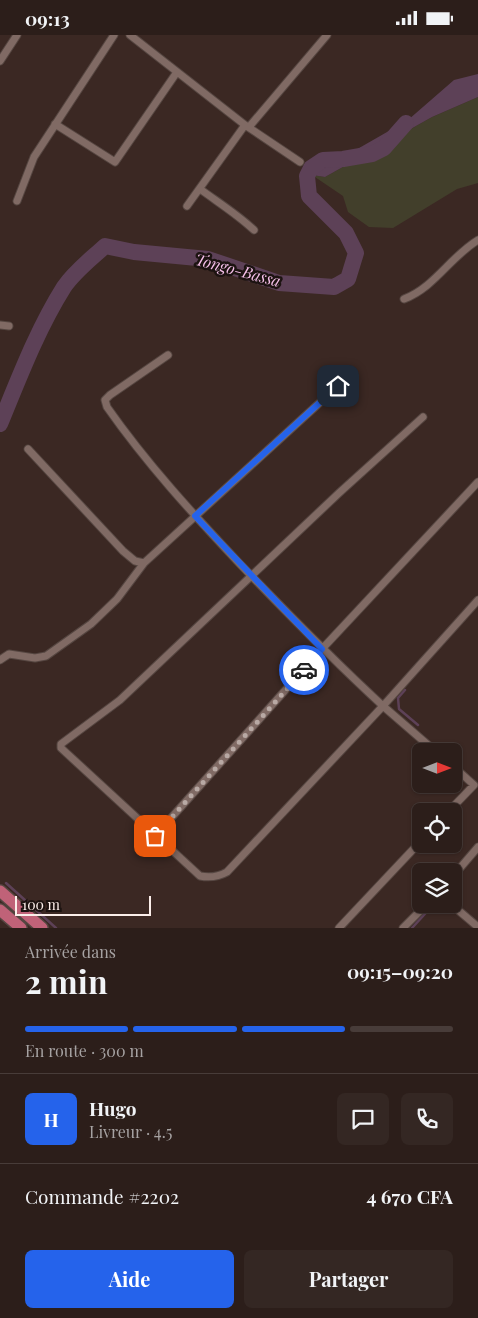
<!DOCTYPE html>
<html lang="fr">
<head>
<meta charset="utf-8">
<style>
  :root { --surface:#2c1e1a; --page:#342723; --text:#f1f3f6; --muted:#a6a2a2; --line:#483c39; --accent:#2563eb }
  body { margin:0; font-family:"Playfair Display",serif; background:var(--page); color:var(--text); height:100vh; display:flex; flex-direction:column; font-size:19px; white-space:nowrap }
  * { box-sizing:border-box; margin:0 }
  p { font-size:16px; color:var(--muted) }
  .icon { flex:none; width:28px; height:28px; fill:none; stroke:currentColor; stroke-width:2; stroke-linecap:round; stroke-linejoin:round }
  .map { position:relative; height:893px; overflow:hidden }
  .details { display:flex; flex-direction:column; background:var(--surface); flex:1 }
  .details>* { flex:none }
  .needle { width:32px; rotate:90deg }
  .fabs { position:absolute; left:412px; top:708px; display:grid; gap:10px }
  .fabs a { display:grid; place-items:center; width:50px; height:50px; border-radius:8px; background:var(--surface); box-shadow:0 1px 4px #0004,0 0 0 1px var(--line); font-size:25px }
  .scale { position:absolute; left:15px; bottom:12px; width:136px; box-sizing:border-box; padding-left:5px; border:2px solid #fbeeea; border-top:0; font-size:14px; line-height:18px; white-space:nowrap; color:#fbeeea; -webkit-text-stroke:4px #1c1311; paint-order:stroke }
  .pin { position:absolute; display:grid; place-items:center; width:42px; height:42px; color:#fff; margin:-21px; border-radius:10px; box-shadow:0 2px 8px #0006 }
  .courier { position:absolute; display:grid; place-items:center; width:50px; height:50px; margin:-25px; border:4px solid #2563eb; border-radius:50%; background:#fff; color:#222; box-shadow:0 1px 6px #0007 }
  .summary em { font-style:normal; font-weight:700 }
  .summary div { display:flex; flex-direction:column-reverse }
  .summary { display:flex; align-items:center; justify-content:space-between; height:85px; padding:0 25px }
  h1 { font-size:32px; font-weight:700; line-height:38px }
  .bar { display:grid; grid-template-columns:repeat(4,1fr); gap:8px 5px; align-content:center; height:60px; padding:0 25px }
  .bar i { height:6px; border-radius:4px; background:var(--line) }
  .bar .current { background:var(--accent) }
  .bar p { grid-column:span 4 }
  .line { display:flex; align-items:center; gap:12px; padding:0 25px; border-top:1px solid var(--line) }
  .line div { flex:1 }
  .round { display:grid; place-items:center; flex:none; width:52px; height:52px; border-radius:8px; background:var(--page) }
  .button { display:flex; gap:10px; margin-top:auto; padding:10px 25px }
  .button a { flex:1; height:58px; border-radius:8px; background:var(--accent); color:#fff; font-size:20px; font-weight:700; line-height:58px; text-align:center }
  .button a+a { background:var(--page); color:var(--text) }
  .status { display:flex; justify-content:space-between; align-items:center; height:35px; padding:0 25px; background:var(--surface); direction:ltr }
  .status svg { height:14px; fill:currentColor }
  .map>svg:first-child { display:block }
  .green { fill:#423f2b }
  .water { fill:#5d4157 }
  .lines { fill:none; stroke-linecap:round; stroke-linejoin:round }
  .stream { stroke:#5d4157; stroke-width:2.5 }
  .river { stroke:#5d4157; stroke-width:16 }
  .minor-casing { stroke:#554641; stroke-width:9 }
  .primary-casing { stroke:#554641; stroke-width:14 }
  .minor { stroke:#806a64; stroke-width:7 }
  .primary { stroke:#c06278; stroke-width:11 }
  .done { stroke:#b8a9a4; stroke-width:5; stroke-dasharray:0 9 }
  .route { stroke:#2563eb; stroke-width:6 }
  .labels { text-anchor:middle; stroke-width:5; stroke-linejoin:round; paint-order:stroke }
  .water-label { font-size:16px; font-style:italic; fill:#f5bfe9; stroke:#1c1311 }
</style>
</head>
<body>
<div class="status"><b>09:13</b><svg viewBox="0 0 49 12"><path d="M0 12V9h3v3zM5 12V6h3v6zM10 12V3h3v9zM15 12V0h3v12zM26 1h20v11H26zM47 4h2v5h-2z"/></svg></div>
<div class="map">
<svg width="478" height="893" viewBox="0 0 478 893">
  <rect width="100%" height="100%" fill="#3b2823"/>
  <!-- green -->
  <path class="green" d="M478 62V148L457 154 393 193 369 192 348 177 343 161 312 140 325 142 432 82Z"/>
  <!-- water -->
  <path class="water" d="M478 39V62L432 82 325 142 312 140 408 85 454 45Z"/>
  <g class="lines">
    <!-- stream -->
    <path class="stream" d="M405 655 398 663 399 674 418 690
      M455 846 461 839
      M6 848 56 893
      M412 893 434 869"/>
    <!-- river -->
    <path class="river" d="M0 389C19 343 37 295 64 252 75 236 91 224 105 211L134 217 208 224 279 248 334 252 348 244 356 218 346 198 309 161 307 141 311 133 323 125 343 124 372 119 384 113 406 88"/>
    <defs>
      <path id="minor" d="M130 0 245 90 300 127
        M0 26 17 0
        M55 89 115 127 177 37
        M249 92 327 0
        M200 154C219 168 237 179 254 195
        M17 166 34 122 114 0
        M187 171 245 90
        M404 264C435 252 450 222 478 205
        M0 290 9 291
        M168 320 110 360 105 365 107 372C147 429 193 479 240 529 287 578 333 625 383 671L227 837C218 842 210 843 200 841L61 713V709L120 665 339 458 423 382
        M28 414 123 516 135 526 144 528 338 351
        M0 625 9 619 35 623 46 621 91 589 117 564 144 528
        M435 716 383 671 478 565
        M449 776 474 750 454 732
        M155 801 322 614 478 447
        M454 840 478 812
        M451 869 478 892
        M339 893 421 806
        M403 893 427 869"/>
      <path id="primary" d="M0 856 42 893
        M0 875 21 893"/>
    </defs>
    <!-- minor casing -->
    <use href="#minor" class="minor-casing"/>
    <!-- primary casing -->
    <use href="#primary" class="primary-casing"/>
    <!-- minor -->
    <use href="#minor" class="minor"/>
    <!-- primary -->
    <use href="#primary" class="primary"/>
  </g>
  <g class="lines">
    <!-- done -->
    <path class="done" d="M155 801 304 635"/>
    <!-- route -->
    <path class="route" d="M304 635 322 614 195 481 338 351"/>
  </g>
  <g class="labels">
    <!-- water labels -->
    <g class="water-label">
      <text transform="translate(238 235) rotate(15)" y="6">Tongo-Bassa</text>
    </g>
  </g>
</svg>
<div class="fabs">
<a><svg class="needle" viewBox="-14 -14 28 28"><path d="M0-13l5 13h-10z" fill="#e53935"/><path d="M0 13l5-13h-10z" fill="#a6a2a2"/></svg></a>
<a><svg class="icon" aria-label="locate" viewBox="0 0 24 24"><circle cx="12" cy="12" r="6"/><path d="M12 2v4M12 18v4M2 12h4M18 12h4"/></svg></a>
<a><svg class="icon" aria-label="layers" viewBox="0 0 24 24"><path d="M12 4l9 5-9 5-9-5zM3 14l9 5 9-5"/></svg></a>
</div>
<div class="scale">100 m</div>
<div class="pin" style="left:155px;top:801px;background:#ea580c"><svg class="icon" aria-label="bag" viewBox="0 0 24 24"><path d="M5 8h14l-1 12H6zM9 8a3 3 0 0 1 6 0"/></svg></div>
<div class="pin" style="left:338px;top:351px;background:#1f2937"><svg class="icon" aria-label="home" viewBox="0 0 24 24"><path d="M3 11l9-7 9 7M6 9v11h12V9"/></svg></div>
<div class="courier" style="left:304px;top:635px"><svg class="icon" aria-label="car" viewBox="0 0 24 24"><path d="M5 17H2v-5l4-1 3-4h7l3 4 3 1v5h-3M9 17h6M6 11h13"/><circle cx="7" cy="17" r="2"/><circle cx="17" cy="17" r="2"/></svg></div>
</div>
<section class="details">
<div class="summary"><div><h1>2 min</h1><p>Arrivée dans</p></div><em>09:15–09:20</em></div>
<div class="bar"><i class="current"></i><i class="current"></i><i class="current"></i><i></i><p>En route · 300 m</p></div>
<div class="line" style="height:90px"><b class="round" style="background:var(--accent);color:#fff">H</b><div><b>Hugo</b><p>Livreur · 4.5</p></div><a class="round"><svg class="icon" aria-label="chat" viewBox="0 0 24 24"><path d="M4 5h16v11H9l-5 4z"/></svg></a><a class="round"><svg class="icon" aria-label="phone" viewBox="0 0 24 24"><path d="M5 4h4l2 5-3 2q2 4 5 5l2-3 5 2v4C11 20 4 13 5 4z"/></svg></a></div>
<div class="line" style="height:65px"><div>Commande #2202</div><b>4 670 CFA</b></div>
<div class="button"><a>Aide</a><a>Partager</a></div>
</section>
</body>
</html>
